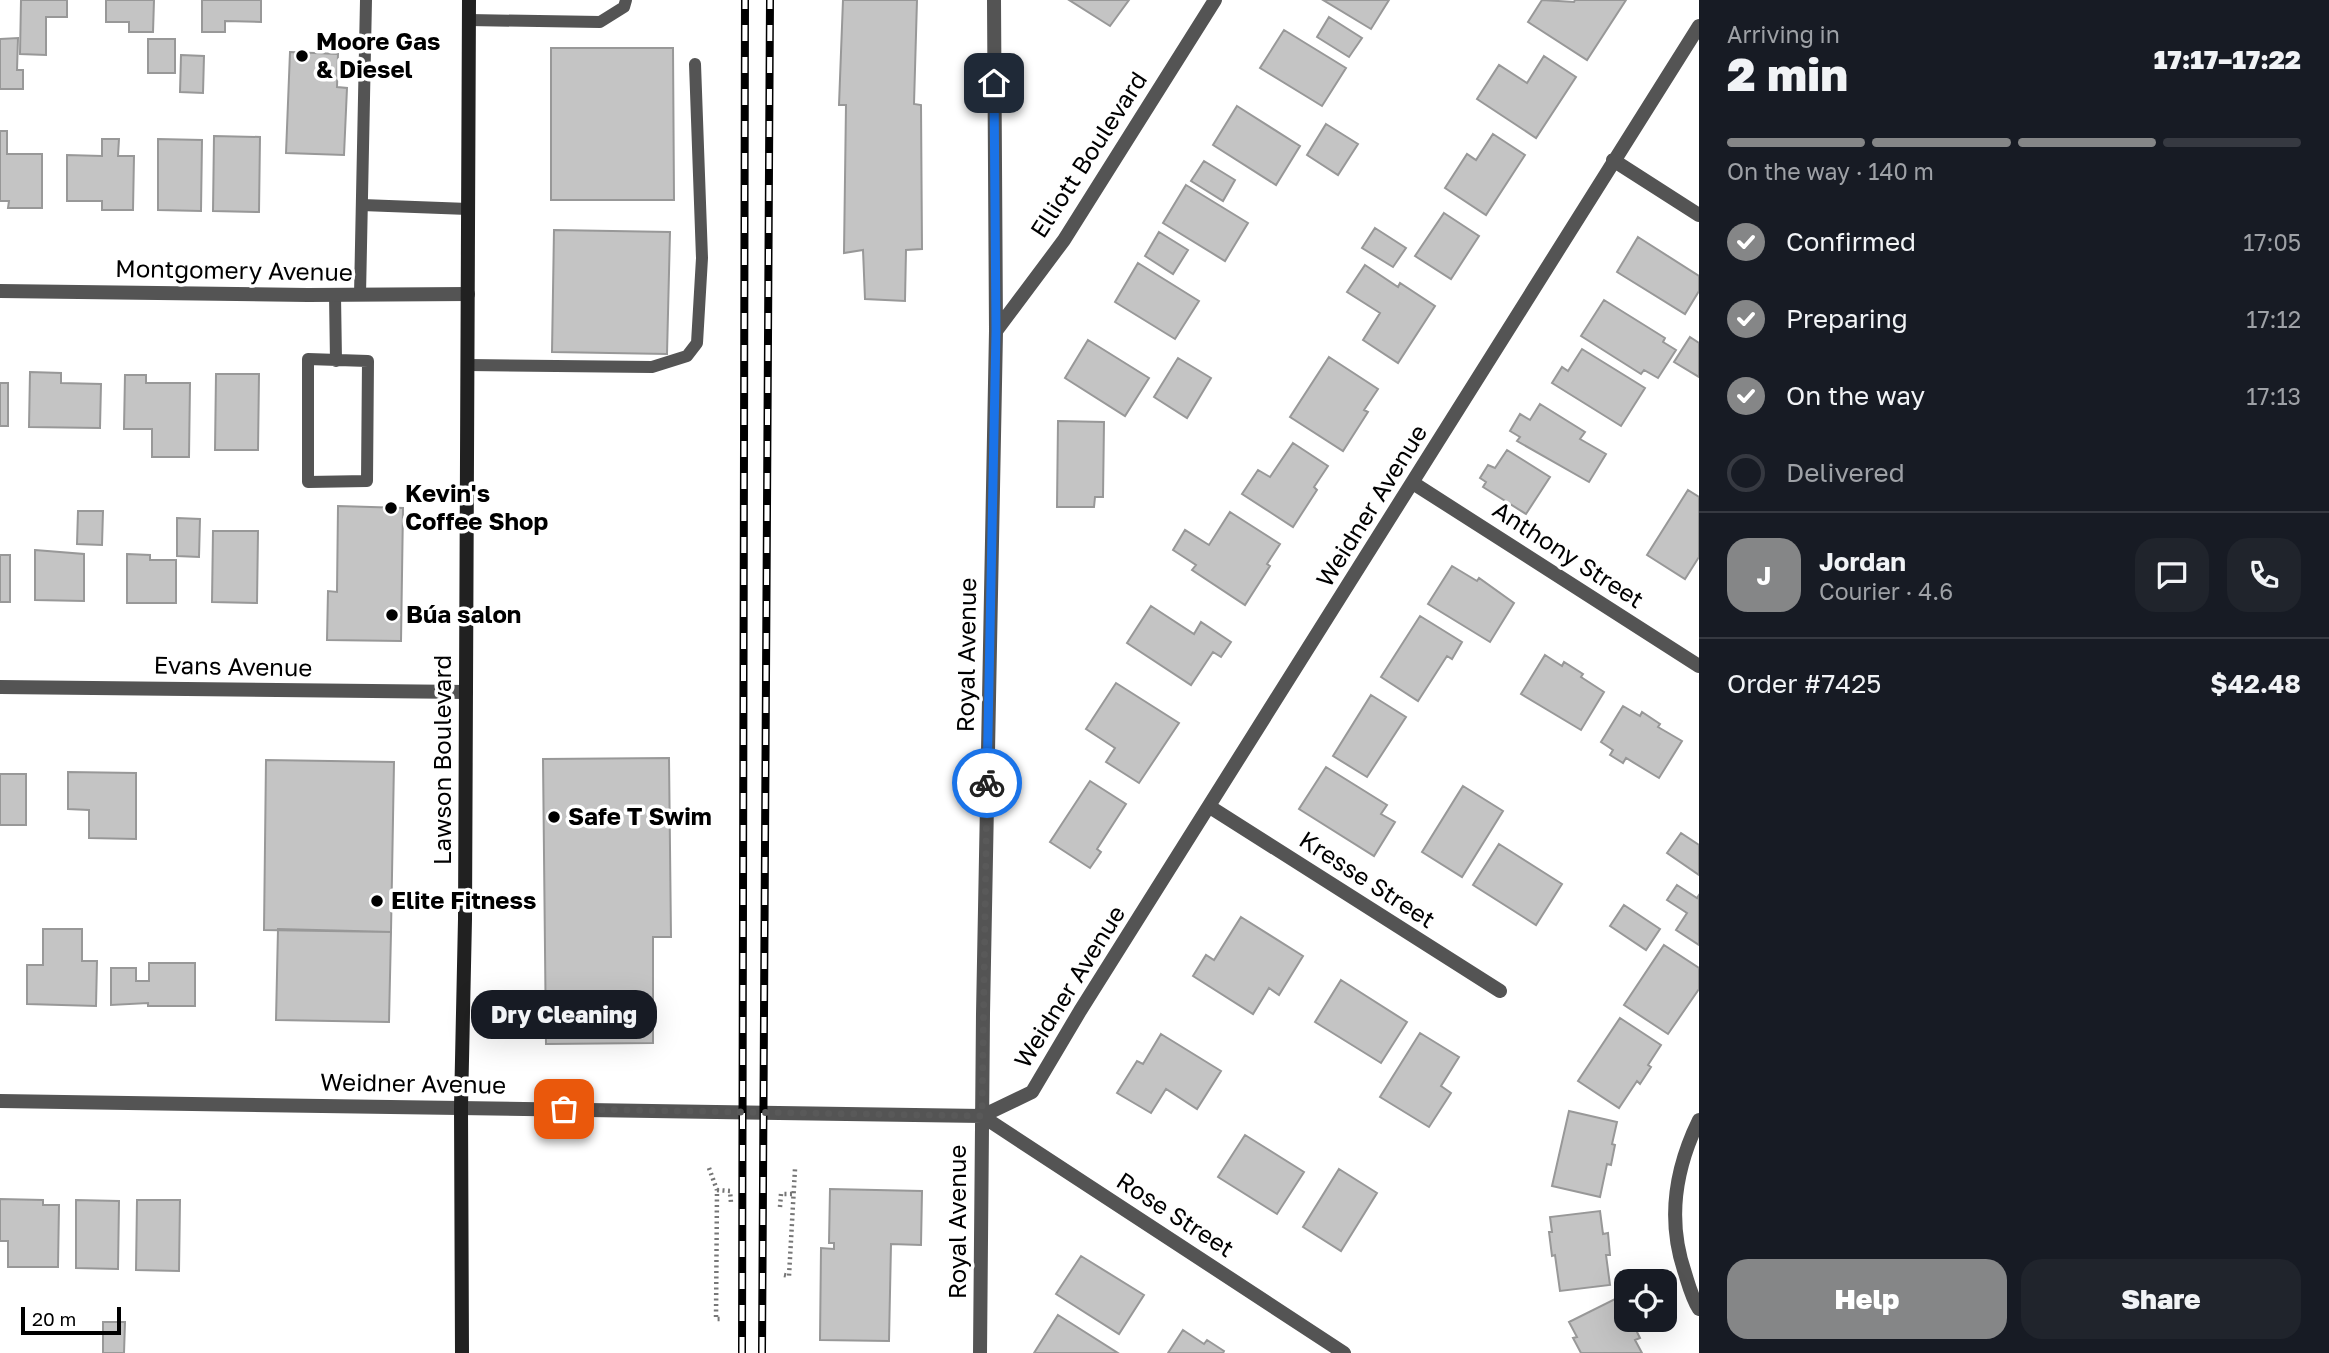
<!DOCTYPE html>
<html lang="en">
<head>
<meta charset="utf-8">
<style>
  :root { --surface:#171b24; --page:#20242c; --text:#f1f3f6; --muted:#9ea1a6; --line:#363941; --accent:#858687 }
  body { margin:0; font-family:"Golos Text",sans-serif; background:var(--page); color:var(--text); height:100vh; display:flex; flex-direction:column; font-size:26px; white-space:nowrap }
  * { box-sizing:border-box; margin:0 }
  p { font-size:23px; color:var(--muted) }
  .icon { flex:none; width:38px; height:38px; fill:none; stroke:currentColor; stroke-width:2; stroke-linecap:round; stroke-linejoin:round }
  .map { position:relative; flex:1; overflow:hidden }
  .panel { display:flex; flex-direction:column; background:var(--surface); width:630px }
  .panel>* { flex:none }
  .tools { position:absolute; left:1614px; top:1269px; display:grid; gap:14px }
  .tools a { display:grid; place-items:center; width:63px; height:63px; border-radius:14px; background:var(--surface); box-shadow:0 7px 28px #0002; font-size:35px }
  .scale { position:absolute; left:21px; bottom:18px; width:100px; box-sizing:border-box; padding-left:7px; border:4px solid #000; border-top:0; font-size:19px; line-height:24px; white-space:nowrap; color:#000; -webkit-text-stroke:5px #fff; paint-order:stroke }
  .pin { position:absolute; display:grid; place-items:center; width:60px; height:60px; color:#fff; margin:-30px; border-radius:14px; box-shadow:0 4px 10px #0006 }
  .courier { position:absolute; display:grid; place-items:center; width:70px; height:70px; margin:-35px; border:5px solid #1a73e8; border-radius:50%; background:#fff; color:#222; box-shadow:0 2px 9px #0007 }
  .bubble { position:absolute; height:49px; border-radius:21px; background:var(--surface); box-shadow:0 7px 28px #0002; font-size:23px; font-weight:800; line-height:49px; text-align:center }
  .headline em { font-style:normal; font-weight:800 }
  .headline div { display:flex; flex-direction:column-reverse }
  .headline { display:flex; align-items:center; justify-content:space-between; height:119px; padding:0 28px }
  h1 { font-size:46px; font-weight:800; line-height:52px }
  .bar { display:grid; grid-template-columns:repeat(4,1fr); gap:10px 7px; align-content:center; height:84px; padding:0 28px }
  .bar i { height:9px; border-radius:5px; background:var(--line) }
  .bar .selected { background:var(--accent) }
  .bar p { grid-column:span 4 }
  .line { display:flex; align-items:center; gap:18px; padding:0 28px; border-top:2px solid var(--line) }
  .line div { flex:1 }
  .round { display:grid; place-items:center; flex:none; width:74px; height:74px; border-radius:21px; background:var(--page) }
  ol { padding:0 28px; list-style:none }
  li { display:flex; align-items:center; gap:21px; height:77px }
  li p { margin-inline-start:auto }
  li .icon { padding:7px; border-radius:50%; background:var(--accent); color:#fff; stroke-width:4 }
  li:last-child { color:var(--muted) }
  li i { width:38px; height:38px; border:4px solid var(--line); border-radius:50% }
  .primary-button { display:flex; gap:14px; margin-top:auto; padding:14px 28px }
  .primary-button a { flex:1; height:80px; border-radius:21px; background:var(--accent); color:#fff; font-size:28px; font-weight:800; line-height:80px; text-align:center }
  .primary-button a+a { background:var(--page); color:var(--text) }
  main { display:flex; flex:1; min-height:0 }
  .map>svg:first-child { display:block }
  .building { fill:#c4c4c4; stroke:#989898; stroke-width:2 }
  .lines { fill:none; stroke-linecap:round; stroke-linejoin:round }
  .path { stroke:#767676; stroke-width:4.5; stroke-dasharray:2 3.5; stroke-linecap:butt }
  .lane { stroke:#545454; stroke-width:12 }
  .street { stroke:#545454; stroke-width:14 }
  .secondary { stroke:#212121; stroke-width:14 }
  .rail-casing { stroke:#000; stroke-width:8 }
  .rail { stroke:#fff; stroke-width:5; stroke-dasharray:16; stroke-linecap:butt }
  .done { stroke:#595959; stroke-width:7; stroke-dasharray:0 12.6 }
  .route { stroke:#1a73e8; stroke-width:9 }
  .poi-dot { fill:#000; stroke:#fff; stroke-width:2.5 }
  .labels { text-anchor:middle; stroke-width:7; stroke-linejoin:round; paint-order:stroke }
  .poi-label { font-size:24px; font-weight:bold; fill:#000; stroke:#fff; text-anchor:start }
  .street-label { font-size:24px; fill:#000; stroke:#fff }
</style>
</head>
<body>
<main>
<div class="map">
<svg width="1699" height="1353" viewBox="0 0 1699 1353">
  <rect width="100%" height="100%" fill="#fff"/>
  <!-- building -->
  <path class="building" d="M21 0H67V17H46V55L20 54Z
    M106 0H154L153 32H129V22H106Z
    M202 0H261V22L225 21V32H202Z
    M843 0H917L914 104 921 105 922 249 906 250 905 301 865 299 863 250 844 253 846 105H839Z
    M1069 0H1129L1110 26Z
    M1323 0H1389L1371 29Z
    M1542 0 1574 2 1575 0H1626L1587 60 1528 22Z
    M1329 17 1362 38 1349 57 1317 37Z
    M1284 30 1346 68 1322 106 1260 68Z
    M18 38 17 70H23V89H0V39Z
    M148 39H175V73H148Z
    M551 48H673L674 200H551Z
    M290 52 338 54 337 87 347 88 344 155 286 153Z
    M181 55 204 56 203 93 180 92Z
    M1544 56 1576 77 1536 138 1477 99 1499 65 1527 83Z
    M1237 106 1300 146 1276 185 1213 145Z
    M1326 124 1358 144 1338 175 1307 155Z
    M0 131H7V154H42V208H8L9 201H0Z
    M1493 134 1525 155 1486 215 1445 188 1467 154 1476 160Z
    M214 136 260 137 259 212 213 211Z
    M102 139H119L118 156H134L133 210H102V201H67V155L102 156Z
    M158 139 202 140 201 211 158 210Z
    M1204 161 1235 180 1223 201 1191 181Z
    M1186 185 1248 223 1225 261 1163 223Z
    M1444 213 1479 236 1451 279 1415 256Z
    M1375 228 1406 248 1393 267 1362 248Z
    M554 230 670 232 667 354 552 352Z
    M1159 232 1188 250 1173 274 1145 256Z
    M1638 237 1699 276V291L1685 314 1617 272Z
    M1138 263 1199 301 1175 339 1115 302Z
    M1365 265 1398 287 1400 283 1435 306 1398 363 1363 340 1380 313 1347 292Z
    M1604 300 1665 338 1663 342 1676 350 1658 378 1644 370 1641 374 1581 336Z
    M1690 337 1699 343V377L1674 362Z
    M1088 340 1149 378 1125 416 1065 378Z
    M1582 349 1645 388 1621 426 1552 383 1562 367 1568 371Z
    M1329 357 1378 389 1364 410 1368 412 1343 451 1290 417Z
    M1178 358 1211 378 1187 418 1154 397Z
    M30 372 61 373V383L101 384 100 428 29 427Z
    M216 374H259L258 450H215Z
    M125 375H146V383H190L189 457H152V429H124Z
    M0 383H8V426H0Z
    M1540 404 1585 432 1580 439 1606 454 1589 482 1517 441 1520 437 1510 431 1520 414 1530 420Z
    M1058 421 1104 422 1103 497H1095L1094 507H1057Z
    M1293 443 1328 466 1314 487 1317 490 1293 527 1242 494 1258 470 1270 477Z
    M1507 450 1550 477 1526 514 1483 487 1486 482 1480 478 1488 465 1495 468Z
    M1688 490 1699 497V557L1685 579 1647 555Z
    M338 506 403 508 401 641 327 640 328 591 337 592Z
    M78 511H103L102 545 77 544Z
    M1230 512 1280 544 1267 564 1270 566 1245 605 1192 570 1196 565 1173 550 1185 530 1209 545Z
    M177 518 200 519 199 557 177 556Z
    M213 531H258L257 603 212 602Z
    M35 550 84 554V601L35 600Z
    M127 554 150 555V560H176V603H127Z
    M0 555H10V602H0Z
    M1452 566 1477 581 1479 578 1514 603 1490 642 1428 604Z
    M1151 606 1194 634 1201 622 1231 642 1221 657 1213 652 1191 685 1127 643Z
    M1420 616 1462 642 1452 659 1447 656 1418 701 1381 677Z
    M1545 655 1562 666 1564 662 1583 674 1581 677 1604 692 1581 730 1521 694Z
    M1116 683 1179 723 1139 783 1106 762 1115 748 1086 729Z
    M1371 695 1406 717 1367 777 1333 756Z
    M1623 706 1640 716 1642 712 1660 724 1658 727 1682 741 1659 778 1626 758 1623 763 1610 755 1613 750 1601 742Z
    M669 758 671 937H653V1043L546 1044 543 759Z
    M266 760 394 762 391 932 264 930Z
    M1326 767 1387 805 1381 814 1395 822 1374 856 1299 809Z
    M68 772 136 773V839L89 838V810L68 809Z
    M0 774H26V825H0Z
    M1090 781 1126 804 1097 849 1101 852 1090 868 1050 842Z
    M1463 786 1503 811 1462 877 1422 852Z
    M1681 833 1699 845V875L1667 853Z
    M1499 844 1562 884 1536 925 1473 885Z
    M1677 885 1697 898 1699 895V945L1676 930 1687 913 1667 900Z
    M1624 905 1660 929 1646 950 1610 926Z
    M1241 917 1303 956 1279 995 1269 988 1253 1014 1193 976 1206 955 1214 960Z
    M43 929H82V961H97L96 1006 27 1004V965H43Z
    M278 929 391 932 389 1022 276 1020Z
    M1664 945 1699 968V989L1668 1034 1624 1005Z
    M149 963H195V1006H148V1003L111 1005V968H136V981H149Z
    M1341 980 1407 1022 1381 1063 1315 1022Z
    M1620 1018 1661 1045 1648 1065 1651 1067 1640 1084 1637 1081 1619 1108 1578 1081Z
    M1420 1033 1459 1057 1441 1086 1451 1093 1429 1127 1380 1097Z
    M1161 1034 1221 1071 1197 1109 1166 1089 1151 1113 1117 1093 1137 1061 1143 1064Z
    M1569 1111 1617 1122 1612 1144 1615 1145 1611 1165 1607 1164 1600 1197 1552 1186Z
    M1245 1135 1304 1172 1277 1214 1218 1177Z
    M1339 1169 1377 1193 1341 1251 1303 1227Z
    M830 1189 922 1191 921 1245 891 1244 889 1341 820 1340 821 1248 834 1249V1243H829Z
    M0 1199 43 1200V1205H59L58 1267H8V1241H0Z
    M76 1200 119 1201 118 1269 76 1268Z
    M137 1200H180L179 1271 136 1270Z
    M1600 1211 1603 1234 1608 1233 1610 1255H1606L1610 1285 1560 1291 1555 1255 1552 1256 1549 1232H1552L1550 1217Z
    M1081 1256 1144 1295 1119 1334 1056 1294Z
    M1615 1299 1626 1322 1631 1320 1640 1338 1635 1340 1642 1353H1581L1573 1338 1577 1337 1569 1322Z
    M1058 1315 1118 1353H1034Z
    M103 1322H125L124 1353H103Z
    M1183 1330 1204 1344 1207 1340 1224 1351 1223 1353H1168Z"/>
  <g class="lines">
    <!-- path -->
    <path class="path" d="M709 1168 717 1190 716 1319H723
      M717 1190 730 1191 731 1203
      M780 1207 781 1194H794
      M784 1275 789 1276 795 1169"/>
    <!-- lane -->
    <path class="lane" d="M469 20 600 22 624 7 626 0
      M362 205 468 209
      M335 295 336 361
      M360 295 366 0
      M308 359 368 361 367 481 308 482Z
      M468 365 652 367 687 356 697 343 702 258 695 64"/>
    <!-- street -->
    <path class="street" d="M1613 160 1699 215
      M0 291 308 295 468 294
      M996 331 1064 240 1215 0
      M1413 483 1699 666
      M0 687 466 692
      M1210 807 1500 991
      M0 1101 982 1116 1032 1092 1080 1011 1699 26
      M982 1116 1344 1353
      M1699 1120C1675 1169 1667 1221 1685 1273 1689 1286 1692 1298 1699 1309
      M980 1353 983 1014 996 331 994 0"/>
    <!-- secondary -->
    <path class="secondary" d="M462 1353 461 1107 465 919 469 0"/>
    <defs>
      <path id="rail" d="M742 1353 745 0
        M762 1353 770 0"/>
    </defs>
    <!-- rail casing -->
    <use href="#rail" class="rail-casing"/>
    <!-- rail -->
    <use href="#rail" class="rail"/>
  </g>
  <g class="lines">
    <!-- done -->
    <path class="done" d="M564 1109 982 1116 987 783"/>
    <!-- route -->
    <path class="route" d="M987 783 996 331 994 83"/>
  </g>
  <!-- markers -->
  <g class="poi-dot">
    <circle cx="302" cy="56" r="7"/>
    <circle cx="391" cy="508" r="7"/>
    <circle cx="392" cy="615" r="7"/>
    <circle cx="554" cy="817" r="7"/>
    <circle cx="377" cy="901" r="7"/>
  </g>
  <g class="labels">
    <!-- poi labels -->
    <g class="poi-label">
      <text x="316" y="50">Moore Gas<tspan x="316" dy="28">&amp; Diesel</tspan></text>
      <text x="405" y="502">Kevin's<tspan x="405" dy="28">Coffee Shop</tspan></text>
      <text x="406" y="623">Búa salon</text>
      <text x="568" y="825">Safe T Swim</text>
      <text x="391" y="909">Elite Fitness</text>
    </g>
    <!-- street labels -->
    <g class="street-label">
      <text transform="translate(1089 155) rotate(-57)" y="8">Elliott Boulevard</text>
      <text transform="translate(234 271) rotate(1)" y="8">Montgomery Avenue</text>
      <text transform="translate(1372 506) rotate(-58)" y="8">Weidner Avenue</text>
      <text transform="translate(1568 555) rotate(33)" y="8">Anthony Street</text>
      <text transform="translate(967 655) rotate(-89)" y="8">Royal Avenue</text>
      <text transform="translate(233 667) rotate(1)" y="8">Evans Avenue</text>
      <text transform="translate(443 760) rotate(-90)" y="8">Lawson Boulevard</text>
      <text transform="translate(1367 880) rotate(33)" y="8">Kresse Street</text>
      <text transform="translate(1070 987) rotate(-58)" y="8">Weidner Avenue</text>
      <text transform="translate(413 1084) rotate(1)" y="8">Weidner Avenue</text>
      <text transform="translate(1175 1215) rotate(33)" y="8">Rose Street</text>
      <text transform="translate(958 1222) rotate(-90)" y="8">Royal Avenue</text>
    </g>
  </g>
</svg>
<div class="tools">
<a><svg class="icon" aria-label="locate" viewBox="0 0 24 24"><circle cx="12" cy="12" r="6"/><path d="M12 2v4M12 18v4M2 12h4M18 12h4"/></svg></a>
</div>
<div class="scale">20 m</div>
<div class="pin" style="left:564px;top:1109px;background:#ea580c"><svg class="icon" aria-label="bag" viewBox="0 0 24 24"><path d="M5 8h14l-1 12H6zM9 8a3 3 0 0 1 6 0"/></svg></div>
<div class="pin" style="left:994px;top:83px;background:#1f2937"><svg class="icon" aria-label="home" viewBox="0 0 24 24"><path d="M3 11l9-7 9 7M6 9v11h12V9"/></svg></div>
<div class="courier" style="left:987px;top:783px"><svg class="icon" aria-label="bike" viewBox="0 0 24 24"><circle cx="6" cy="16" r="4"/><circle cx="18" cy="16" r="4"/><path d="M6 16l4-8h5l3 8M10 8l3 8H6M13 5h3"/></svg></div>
<div class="bubble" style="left:471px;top:990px;width:186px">Dry Cleaning</div>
</div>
<section class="panel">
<div class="headline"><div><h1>2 min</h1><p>Arriving in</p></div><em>17:17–17:22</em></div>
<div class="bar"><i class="selected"></i><i class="selected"></i><i class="selected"></i><i></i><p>On the way · 140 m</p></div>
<ol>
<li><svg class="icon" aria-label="check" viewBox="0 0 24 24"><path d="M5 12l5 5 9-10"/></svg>Confirmed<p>17:05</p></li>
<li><svg class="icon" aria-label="check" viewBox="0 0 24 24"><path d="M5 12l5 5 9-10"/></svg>Preparing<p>17:12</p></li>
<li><svg class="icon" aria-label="check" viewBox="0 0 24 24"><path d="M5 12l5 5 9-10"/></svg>On the way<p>17:13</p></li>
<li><i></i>Delivered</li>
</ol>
<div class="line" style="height:126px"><b class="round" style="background:var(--accent);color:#fff">J</b><div><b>Jordan</b><p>Courier · 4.6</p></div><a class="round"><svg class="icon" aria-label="chat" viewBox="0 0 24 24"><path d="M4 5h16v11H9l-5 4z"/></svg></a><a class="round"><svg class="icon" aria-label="phone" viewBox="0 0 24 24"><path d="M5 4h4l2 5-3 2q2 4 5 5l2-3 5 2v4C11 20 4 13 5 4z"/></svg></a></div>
<div class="line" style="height:91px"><div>Order #7425</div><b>$42.48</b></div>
<div class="primary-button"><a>Help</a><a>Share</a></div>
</section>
</main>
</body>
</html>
